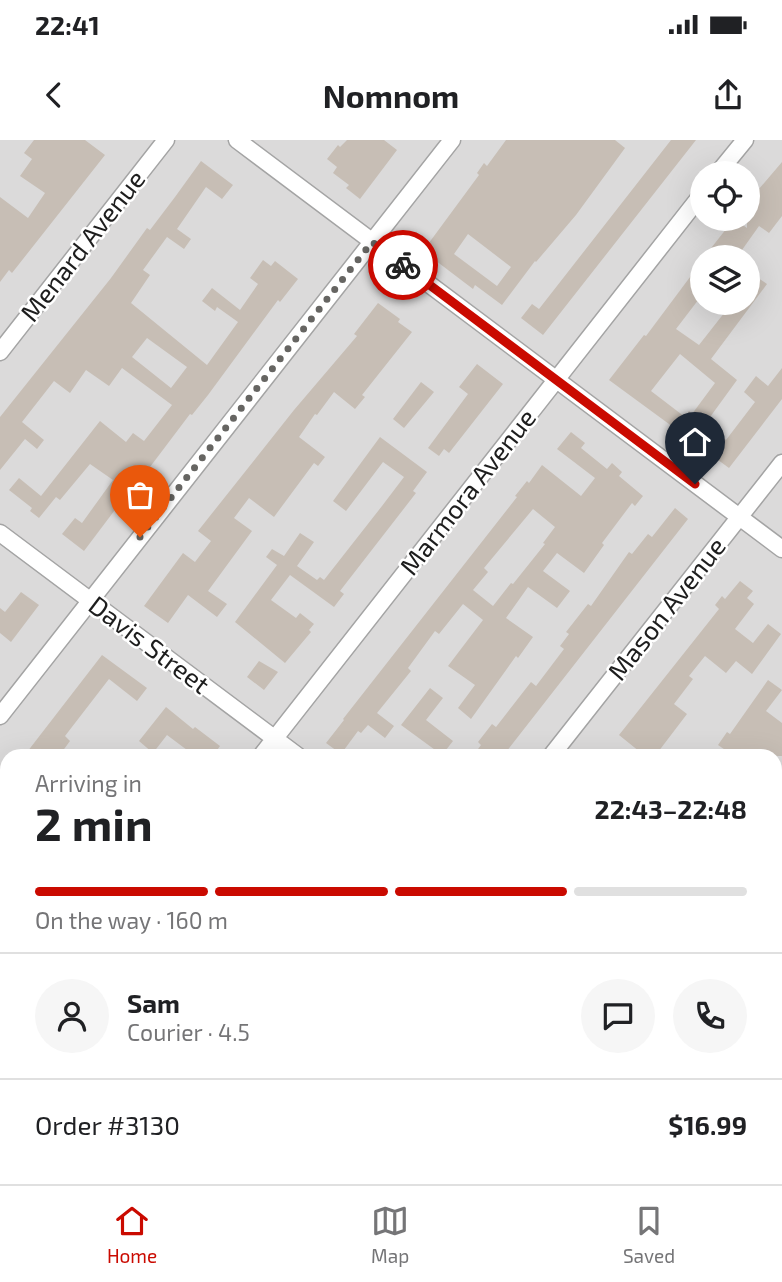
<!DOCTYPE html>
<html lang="en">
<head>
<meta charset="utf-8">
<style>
  :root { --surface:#fff; --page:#f6f6f6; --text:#202124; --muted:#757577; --line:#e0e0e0; --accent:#ca0a00 }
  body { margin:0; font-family:"Exo 2",sans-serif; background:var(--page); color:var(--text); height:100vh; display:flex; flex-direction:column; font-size:26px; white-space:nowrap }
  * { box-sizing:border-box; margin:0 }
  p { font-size:23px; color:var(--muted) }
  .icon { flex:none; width:38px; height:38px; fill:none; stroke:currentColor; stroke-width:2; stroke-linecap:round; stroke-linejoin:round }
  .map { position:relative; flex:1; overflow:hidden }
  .panel { position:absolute; left:0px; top:609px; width:782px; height:436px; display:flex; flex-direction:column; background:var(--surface); border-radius:21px 21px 0 0; box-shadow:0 7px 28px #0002 }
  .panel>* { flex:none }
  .tools { position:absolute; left:690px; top:21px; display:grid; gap:14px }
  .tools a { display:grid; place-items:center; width:70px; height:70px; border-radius:50%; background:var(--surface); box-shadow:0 7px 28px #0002; font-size:35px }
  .pin { position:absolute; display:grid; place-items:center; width:60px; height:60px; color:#fff; margin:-72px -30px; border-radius:50% 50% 50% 0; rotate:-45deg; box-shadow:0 0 7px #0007 }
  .pin .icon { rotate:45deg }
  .courier { position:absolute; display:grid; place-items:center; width:70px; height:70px; margin:-35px; border:5px solid #ca0a00; border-radius:50%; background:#fff; color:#222; box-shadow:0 2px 9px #0007 }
  .summary em { font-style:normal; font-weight:700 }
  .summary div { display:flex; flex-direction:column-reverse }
  .summary { display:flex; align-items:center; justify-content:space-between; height:119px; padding:0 35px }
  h1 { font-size:46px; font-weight:700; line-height:52px }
  .bar { display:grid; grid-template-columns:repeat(4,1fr); gap:10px 7px; align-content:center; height:84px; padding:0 35px }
  .bar i { height:9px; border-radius:5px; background:var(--line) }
  .bar .current { background:var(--accent) }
  .bar p { grid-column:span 4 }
  .line { display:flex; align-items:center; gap:18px; padding:0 35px; border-top:2px solid var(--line) }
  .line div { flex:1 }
  .round { display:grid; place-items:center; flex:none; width:74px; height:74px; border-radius:37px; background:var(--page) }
  .status { display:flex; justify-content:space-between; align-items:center; height:49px; padding:0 35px; background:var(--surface); direction:ltr }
  .status svg { height:19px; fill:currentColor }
  header { display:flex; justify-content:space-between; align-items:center; height:91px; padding:0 35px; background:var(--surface); font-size:32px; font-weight:700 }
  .tab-bar { display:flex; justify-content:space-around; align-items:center; height:98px; border-top:2px solid var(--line); background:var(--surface); font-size:19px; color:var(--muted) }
  .tab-bar a { display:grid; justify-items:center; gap:4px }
  .tab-bar .current { color:var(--accent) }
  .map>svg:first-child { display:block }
  .residential { fill:#dbdada; fill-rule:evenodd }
  .building { fill:#c7beb5; fill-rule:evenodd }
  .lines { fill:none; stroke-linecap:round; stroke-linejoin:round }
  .minor-casing { stroke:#a4a4a4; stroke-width:19 }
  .tertiary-casing { stroke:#a4a4a4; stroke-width:23 }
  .minor { stroke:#fff; stroke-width:16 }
  .tertiary { stroke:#fff; stroke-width:19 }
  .done { stroke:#666562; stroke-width:7; stroke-dasharray:0 12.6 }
  .route { stroke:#ca0a00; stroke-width:9 }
  .labels { text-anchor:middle; stroke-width:5; stroke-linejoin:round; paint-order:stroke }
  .street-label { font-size:26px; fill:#1d1d1d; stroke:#fff }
</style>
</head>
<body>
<div class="status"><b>22:41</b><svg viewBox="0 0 49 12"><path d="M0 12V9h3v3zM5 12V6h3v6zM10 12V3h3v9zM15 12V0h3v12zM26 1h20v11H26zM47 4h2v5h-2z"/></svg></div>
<header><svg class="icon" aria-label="back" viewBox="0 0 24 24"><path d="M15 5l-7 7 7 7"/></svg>Nomnom<svg class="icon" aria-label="share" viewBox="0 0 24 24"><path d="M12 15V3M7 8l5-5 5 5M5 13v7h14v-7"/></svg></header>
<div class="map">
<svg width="782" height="1044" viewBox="0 0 782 1044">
  <rect width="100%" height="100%" fill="#efebe2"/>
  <!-- residential -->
  <path class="residential" d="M0 0H782V1044H513L504 1038H775V616H7V950L0 945ZM702 33H747V79H702ZM702 117H747V163H702Z
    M0 973 7 979V1038H85L93 1044H0Z
    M122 1038H480L475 1044H131Z"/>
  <!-- building -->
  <path class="building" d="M34 0H85L105 15 12 133 9 130 0 142V57L28 78 45 53 20 36 32 19 24 13Z
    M347 0H384L397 10 360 59 346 48 349 45 333 33 337 27 327 19 338 5 340 7Z
    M506 0H615L625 8 576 75 536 122 535 121 502 165 475 145 473 149 423 111 479 35 477 33 484 23 487 26ZM468 94 511 127 497 146 454 114Z
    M671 0H696L543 195 521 178 532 164 539 169Z
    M201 21 233 45 222 59 206 47 177 89 191 99 184 109 167 97 143 130 150 135 131 163 207 225 238 182 217 167 215 171 202 161 212 148 240 170 258 144 250 138 263 120 271 126 275 121 298 139 280 162 278 160 208 255 192 275 190 274 147 331 145 330 84 411 62 394 75 378 82 383 113 340 90 324 60 360 56 357 39 378 30 371 32 368 9 350 19 338 41 356 100 281 126 302 133 293 144 301 172 265 122 228 109 246 86 230 70 253 54 241 22 282 44 300 37 309 25 299 0 330V277L111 138 147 88 150 90 175 57ZM147 198 187 227 171 248 132 217Z
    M782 22V76L769 93 759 86 737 117H704L734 79 747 88V63Z
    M702 121V155L676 189 699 205 732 163H747V144L754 135 767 144 711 219 737 240 705 284 726 300 755 262 744 252 756 236 768 246 782 228V259L729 328 609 240 644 195 646 196ZM680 214 715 243 692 274 689 271 685 277 651 251Z
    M378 163 400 179 398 182 412 192 362 255 365 257 355 269 334 252 317 275 315 274 299 297 325 317 318 326 314 323 274 377 249 358 234 378 252 391 208 451 227 464 217 477 188 455 168 483 144 466 183 413 195 422 211 401 198 391 294 270 357 196 354 194Z
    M477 224 503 244 449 313 444 309 439 316 428 308 468 254 459 247Z
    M421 242 434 252 404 288 393 279Z
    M571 292 585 303 581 308 607 329 612 323 622 332 619 336 643 356 635 366 632 363 602 403 604 405 584 433 557 413 543 431 570 451 557 468 528 447 506 478 533 497 518 518 516 516 471 579 458 568 475 545 448 526 483 480 463 464 439 494 435 491 408 528 411 531 377 573 394 586 385 598 368 585 361 593 358 591 341 614 326 603 344 580 343 579 517 357 515 356 527 341 529 343 542 325 581 356 595 338 557 309ZM533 369 555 387 543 403 545 404 513 444 511 443 493 466 473 450 488 432 484 428Z
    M380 297 427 332 413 351 416 353 340 451 344 454 334 467 290 435 271 460 296 478 300 473 314 484 309 490 311 492 285 523 235 482 277 425 266 417 272 409 284 416 300 393 314 402 297 426 317 440 320 437 324 440 382 366 404 337 383 322 346 371 333 361Z
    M675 368 688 379 503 616H473L481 605 478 602 492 584 496 587 531 542 536 546 564 509 560 506 569 494 566 492 588 464 591 466 629 412 632 414 648 394 652 397Z
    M740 441 753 451 747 458 754 464 735 489 753 503 768 484 781 494 752 534 736 521 726 533 705 516 689 536 693 539 674 564 687 574 655 616H645L619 595 719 469 715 465 722 456 725 459Z
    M21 452 39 465 11 502 0 493V468L5 472Z
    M102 515 147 548 137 561 109 539 65 596 70 601 59 616H24Z
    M259 521 278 532 264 550 247 537Z
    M768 540 782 550 766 571 782 583V616H734L718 605 727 592 730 594Z
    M430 548 443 558 426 580 453 601 442 615 401 585Z
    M166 567 193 589 195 587 220 606 213 616H195L167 595 153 613 139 601Z"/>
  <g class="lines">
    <defs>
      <path id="minor" d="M237 0 782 409
        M718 33 745 0
        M0 212 166 0
        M0 393 298 616
        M0 576 452 0
        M261 616 702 54
        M551 616 782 323
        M0 948 7 939
        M775 973 782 978
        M215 1044 220 1038"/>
      <path id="tertiary" d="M775 697 782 689
        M0 964 7 969
        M98 1038 107 1044
        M500 1044 505 1038"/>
    </defs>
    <!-- minor casing -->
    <use href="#minor" class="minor-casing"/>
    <!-- tertiary casing -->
    <use href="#tertiary" class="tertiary-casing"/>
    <!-- minor -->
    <use href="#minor" class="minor"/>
    <!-- tertiary -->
    <use href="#tertiary" class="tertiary"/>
  </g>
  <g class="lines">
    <!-- done -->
    <path class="done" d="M140 397 372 102 403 125"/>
    <!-- route -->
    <path class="route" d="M403 125 695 344"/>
  </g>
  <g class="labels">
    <!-- street labels -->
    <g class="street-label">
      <text transform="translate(83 106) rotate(-52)" y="9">Menard Avenue</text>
      <text transform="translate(468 352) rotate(-52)" y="9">Marmora Avenue</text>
      <text transform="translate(667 469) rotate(-52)" y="9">Mason Avenue</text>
      <text transform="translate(149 505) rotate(37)" y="9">Davis Street</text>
    </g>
  </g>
</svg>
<div class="tools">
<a><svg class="icon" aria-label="locate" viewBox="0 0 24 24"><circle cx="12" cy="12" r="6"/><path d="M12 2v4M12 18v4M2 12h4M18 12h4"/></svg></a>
<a><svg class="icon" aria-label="layers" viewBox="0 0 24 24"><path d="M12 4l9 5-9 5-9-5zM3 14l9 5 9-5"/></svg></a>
</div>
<div class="pin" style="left:140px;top:397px;background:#ea580c"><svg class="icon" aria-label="bag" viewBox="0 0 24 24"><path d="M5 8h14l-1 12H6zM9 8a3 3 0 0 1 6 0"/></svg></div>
<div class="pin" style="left:695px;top:344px;background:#1f2937"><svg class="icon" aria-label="home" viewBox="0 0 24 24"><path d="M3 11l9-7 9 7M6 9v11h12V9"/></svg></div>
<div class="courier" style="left:403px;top:125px"><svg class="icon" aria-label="bike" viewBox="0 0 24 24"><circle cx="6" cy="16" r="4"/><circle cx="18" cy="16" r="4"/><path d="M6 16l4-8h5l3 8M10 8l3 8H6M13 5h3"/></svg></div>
<section class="panel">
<div class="summary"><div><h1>2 min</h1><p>Arriving in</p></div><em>22:43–22:48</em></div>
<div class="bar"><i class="current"></i><i class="current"></i><i class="current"></i><i></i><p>On the way · 160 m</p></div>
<div class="line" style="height:126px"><a class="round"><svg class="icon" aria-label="person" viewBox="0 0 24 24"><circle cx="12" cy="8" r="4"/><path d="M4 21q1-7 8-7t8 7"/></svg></a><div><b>Sam</b><p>Courier · 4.5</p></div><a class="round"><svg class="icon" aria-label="chat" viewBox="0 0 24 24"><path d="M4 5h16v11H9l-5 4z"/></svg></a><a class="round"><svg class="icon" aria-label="phone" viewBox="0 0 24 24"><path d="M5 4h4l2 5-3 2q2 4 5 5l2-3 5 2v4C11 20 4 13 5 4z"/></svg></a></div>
<div class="line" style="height:91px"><div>Order #3130</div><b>$16.99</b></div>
</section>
</div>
<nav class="tab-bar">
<a class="current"><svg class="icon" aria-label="home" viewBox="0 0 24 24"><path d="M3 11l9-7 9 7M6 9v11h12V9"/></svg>Home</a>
<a><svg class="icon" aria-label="map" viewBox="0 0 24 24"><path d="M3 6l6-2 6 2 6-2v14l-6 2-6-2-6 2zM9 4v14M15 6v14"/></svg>Map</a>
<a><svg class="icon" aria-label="saved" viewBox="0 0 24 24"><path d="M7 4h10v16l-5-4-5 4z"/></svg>Saved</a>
</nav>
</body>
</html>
